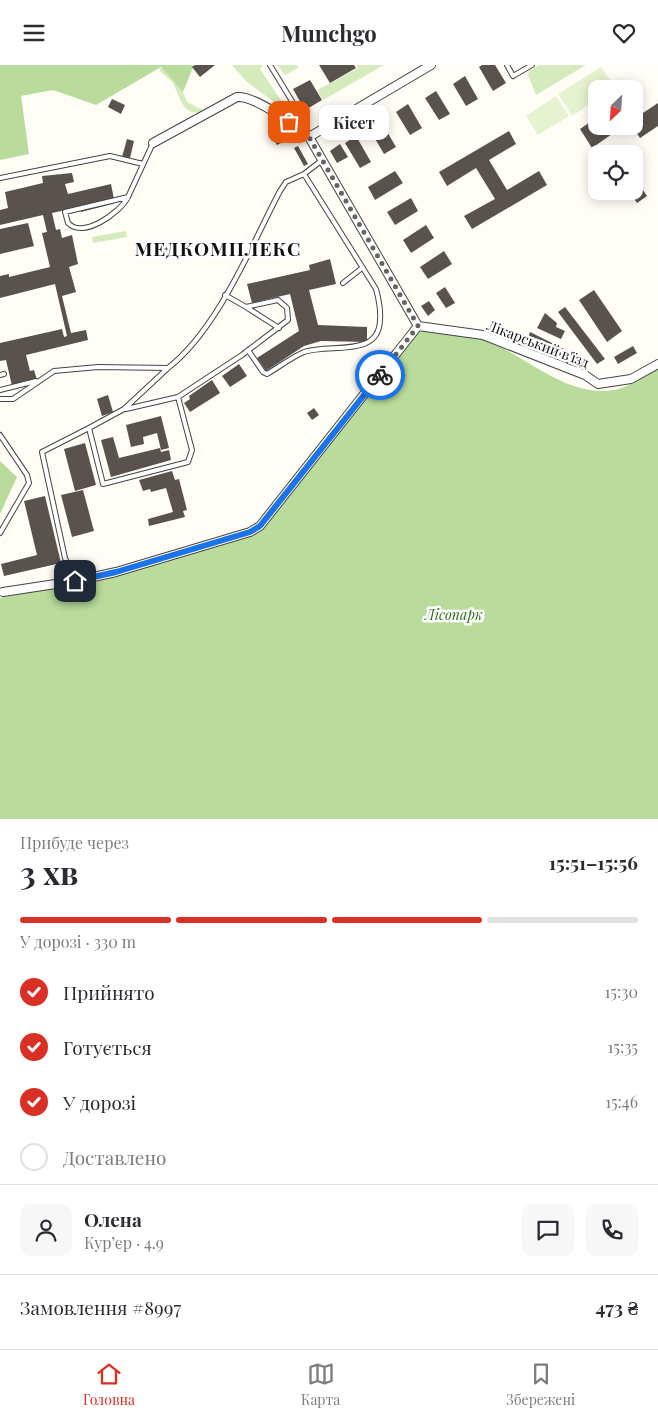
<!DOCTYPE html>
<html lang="uk">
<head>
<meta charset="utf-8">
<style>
  :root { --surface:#fff; --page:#f7f7f7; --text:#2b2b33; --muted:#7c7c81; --line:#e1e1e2; --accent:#d93025 }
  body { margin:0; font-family:"Playfair Display",serif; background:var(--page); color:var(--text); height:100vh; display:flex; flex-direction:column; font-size:19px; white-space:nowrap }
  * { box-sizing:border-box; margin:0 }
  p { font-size:16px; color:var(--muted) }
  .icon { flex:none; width:28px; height:28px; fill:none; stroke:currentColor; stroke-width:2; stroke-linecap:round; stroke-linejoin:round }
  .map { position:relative; height:754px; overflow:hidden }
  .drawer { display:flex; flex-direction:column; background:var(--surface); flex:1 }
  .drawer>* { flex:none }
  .needle { width:32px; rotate:205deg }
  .controls { position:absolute; left:588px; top:15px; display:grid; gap:10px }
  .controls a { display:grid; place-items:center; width:55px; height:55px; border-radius:10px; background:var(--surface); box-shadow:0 2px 12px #0003; font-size:25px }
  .pin { position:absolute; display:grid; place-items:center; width:42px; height:42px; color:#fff; margin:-21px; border-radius:10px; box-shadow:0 2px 8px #0006 }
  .courier { position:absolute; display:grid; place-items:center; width:50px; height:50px; margin:-25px; border:4px solid #1a73e8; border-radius:50%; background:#fff; color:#222; box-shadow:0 1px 6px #0007 }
  .bubble { position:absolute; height:35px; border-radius:10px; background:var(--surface); box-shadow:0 2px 12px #0003; font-size:16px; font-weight:700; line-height:35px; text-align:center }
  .head em { font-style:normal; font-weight:700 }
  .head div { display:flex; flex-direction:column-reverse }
  .head { display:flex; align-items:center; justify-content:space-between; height:85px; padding:0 20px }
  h1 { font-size:32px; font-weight:700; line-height:38px }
  .bar { display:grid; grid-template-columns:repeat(4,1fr); gap:8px 5px; align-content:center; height:60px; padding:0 20px }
  .bar i { height:6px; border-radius:4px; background:var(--line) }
  .bar .selected { background:var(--accent) }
  .bar p { grid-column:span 4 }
  .line { display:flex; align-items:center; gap:12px; padding:0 20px; border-top:1px solid var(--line) }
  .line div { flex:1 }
  .round { display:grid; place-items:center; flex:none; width:52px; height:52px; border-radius:10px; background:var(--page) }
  ol { padding:0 20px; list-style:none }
  li { display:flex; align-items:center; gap:15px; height:55px }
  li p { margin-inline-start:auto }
  li .icon { padding:5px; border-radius:50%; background:var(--accent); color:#fff; stroke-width:4 }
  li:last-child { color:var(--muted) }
  li i { width:28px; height:28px; border:2px solid var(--line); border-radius:50% }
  header { display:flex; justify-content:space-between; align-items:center; height:65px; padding:0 20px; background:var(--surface); font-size:22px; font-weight:700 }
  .tabs { display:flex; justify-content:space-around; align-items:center; height:70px; border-top:1px solid var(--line); background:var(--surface); font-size:14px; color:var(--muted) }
  .tabs a { display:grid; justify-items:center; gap:2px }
  .tabs .selected { color:var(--accent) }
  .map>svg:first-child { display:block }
  .green { fill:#d5ebbd }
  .forest { fill:#b9dc9c }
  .pitch { fill:#e6f2cf }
  .building { fill:#5a524d }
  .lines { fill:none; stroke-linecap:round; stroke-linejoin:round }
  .service-casing { stroke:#444; stroke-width:6 }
  .minor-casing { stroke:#444; stroke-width:10 }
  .service { stroke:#fff; stroke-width:4 }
  .minor { stroke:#fff; stroke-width:8 }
  .done { stroke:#646461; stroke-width:5; stroke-dasharray:0 9 }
  .route { stroke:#1a73e8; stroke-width:6 }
  .labels { text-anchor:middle; stroke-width:5; stroke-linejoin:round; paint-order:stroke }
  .street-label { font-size:14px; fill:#111; stroke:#fff }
  .park-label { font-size:14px; font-style:italic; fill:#2f6b1f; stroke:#fff }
  .district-label { font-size:19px; font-weight:bold; letter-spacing:1px; fill:#111; stroke:#fff }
</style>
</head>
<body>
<header><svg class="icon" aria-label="menu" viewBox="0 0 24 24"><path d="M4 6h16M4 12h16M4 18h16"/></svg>Munchgo<svg class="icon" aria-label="heart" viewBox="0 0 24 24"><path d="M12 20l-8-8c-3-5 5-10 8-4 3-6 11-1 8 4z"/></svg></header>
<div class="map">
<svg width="658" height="754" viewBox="0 0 658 754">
  <rect width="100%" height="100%" fill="#fffdf5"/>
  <!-- green -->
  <path class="green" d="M232 0H263L260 4 290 49 247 17Z
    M277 0H297L298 3 285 10Z
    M357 0H384L323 35 317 25 358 3Z
    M539 0H586L536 30 528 10 529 6Z
    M161 2 183 27 187 37 203 45C183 56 179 27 172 17 169 13 163 9 160 6Z
    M126 166 127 172 93 178 92 172Z"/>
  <!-- forest -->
  <path class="forest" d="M0 0H194L183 27 161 2 96 40 53 25 21 31 29 89 0 95Z
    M419 266C439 268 462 267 480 273 521 287 556 325 602 326 622 327 641 314 658 304V754H0V533L116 507 262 460 278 446Z
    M0 396 17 412 0 449Z"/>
  <!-- pitch -->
  <path class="pitch" d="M601 2 615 23 596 24V35L572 51 558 29Z
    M556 31 569 51 538 70 526 51Z"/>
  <!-- building -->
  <path class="building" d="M195 0H215L200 12 192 2Z
    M319 0H354L356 3 330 18Z
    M482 0H495L506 18 493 26 479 2Z
    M465 11 478 34 466 41 453 19Z
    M310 15 322 35 307 44 303 42 293 24Z
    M436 26 450 49 439 55 425 33Z
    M112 34 125 40 121 49 108 42Z
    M658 38V61L640 73 632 61H634V54Z
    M408 39 422 63 410 70 396 47Z
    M596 53V61H607L612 69 592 83 580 64Z
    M382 58 396 82 384 89 370 65Z
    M509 66 516 79 489 95 507 125 539 106 547 120 472 164 464 151 495 134 476 103 447 121 439 107Z
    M280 71 283 77 277 80 274 75Z
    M356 71 371 97 360 103 345 78Z
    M127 74 134 76 130 93 122 92Z
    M340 79 348 92 337 98 330 86Z
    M298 81 308 99 304 101 294 83Z
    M395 106 403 118 375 135 368 122Z
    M72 108 74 117 65 119 68 129 111 119 114 134 111 135 112 139 81 147 80 142 52 148 56 165 60 164 62 173 72 170 78 199 69 202 76 227 62 231 71 268 86 265 88 275 26 290 30 306 34 305 37 315 12 321 6 295 0 296V278L62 264 64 272 67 271 55 219 0 233V211L9 209V212L50 202 42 168 47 167 43 150 0 160V145L8 143 5 127 43 118 42 111Z
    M634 112 647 131 637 138 629 126H634Z
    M411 133 418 146 395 160 387 147Z
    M28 158 34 181 0 189V164Z
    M426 160 434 173 411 188 403 175Z
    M160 179 172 185 170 191 164 189 163 191 153 185 155 180Z
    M444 186 452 199 428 214 420 202Z
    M330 194 336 219 309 225 318 260 367 262V277L321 276 304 281 266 306 257 293 299 266 290 229 252 238 247 219 310 205 309 200Z
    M445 222 455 238 446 243 436 228Z
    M594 225 622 266 607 277 579 235Z
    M429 236 435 245 428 251 421 241Z
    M565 242 605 294 597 299 558 247Z
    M545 248 557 258 556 262 565 266 561 274 537 263Z
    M530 267 572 288 575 286 587 298 582 304 580 302 578 304 527 276Z
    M633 281 637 288 618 299 614 292Z
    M239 299 247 311 230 322 222 311Z
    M212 315 220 328 190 347 184 338 190 334 189 331Z
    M108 330 113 347 102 351 97 334Z
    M314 343 319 350 312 355 307 348Z
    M161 351 169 383 161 385 157 368 143 372 144 379 131 382 126 360Z
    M113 372 119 393 160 383 161 387 169 385 171 395 111 412 101 375Z
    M85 378 96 420 75 426 64 384Z
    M172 406 175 415 179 414 187 445 183 446 185 452 149 461 148 454 173 447 166 423 151 427 150 424 143 426 139 415Z
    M83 425 94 466 72 472 61 430Z
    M45 431 61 498 4 511 1 499 37 490 24 436Z"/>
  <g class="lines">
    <defs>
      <path id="service" d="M270 0 301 51 300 63
        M507 0 513 11 532 0
        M0 113 110 91 143 99
        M128 132 65 147 68 158C83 174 120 148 128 132L153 78
        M343 218 362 203
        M246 242 279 263
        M248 285 263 307 267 309C279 302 292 292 304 287 331 278 379 293 380 255 381 244 379 235 376 224L304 109
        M168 303 124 344 89 363 103 419 188 397 192 385 178 332
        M0 310 4 309
        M0 325 36 316
        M0 334H13L54 306 98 302 168 303C218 264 251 181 280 126L286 117 304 109 321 96
        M126 344 178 332 242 290 288 255 287 243 278 235 246 242 225 230
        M0 370 27 410 29 418 0 468
        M75 516 65 493 42 387 89 363"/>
      <path id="minor" d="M309 72 431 0
        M153 78 237 32C256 31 294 60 309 72L418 261
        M418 261 483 270 585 310 598 319 631 314 658 299
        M3 527 75 516 116 507 250 467 260 461 418 261"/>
    </defs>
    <!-- service casing -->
    <use href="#service" class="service-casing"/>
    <!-- minor casing -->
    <use href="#minor" class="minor-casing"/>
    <!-- service -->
    <use href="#service" class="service"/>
    <!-- minor -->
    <use href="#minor" class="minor"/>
  </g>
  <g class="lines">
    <!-- done -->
    <path class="done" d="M289 57 309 72 418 261 380 310"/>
    <!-- route -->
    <path class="route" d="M75 516 116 507 250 467 260 461 380 310"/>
  </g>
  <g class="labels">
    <!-- street labels -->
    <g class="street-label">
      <text transform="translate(538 279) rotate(21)" y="5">Лікарський в'їзд</text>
    </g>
    <!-- park labels -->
    <g class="park-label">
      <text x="454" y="555">Лісопарк</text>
    </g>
    <!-- district labels -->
    <g class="district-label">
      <text x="218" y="191">МЕДКОМПЛЕКС</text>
    </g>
  </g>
</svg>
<div class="controls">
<a><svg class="needle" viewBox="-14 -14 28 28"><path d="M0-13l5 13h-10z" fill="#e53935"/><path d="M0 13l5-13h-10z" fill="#7c7c81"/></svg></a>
<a><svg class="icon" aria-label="locate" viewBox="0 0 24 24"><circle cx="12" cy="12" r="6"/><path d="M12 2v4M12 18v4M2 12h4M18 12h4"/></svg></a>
</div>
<div class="pin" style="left:289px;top:57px;background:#ea580c"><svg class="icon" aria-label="bag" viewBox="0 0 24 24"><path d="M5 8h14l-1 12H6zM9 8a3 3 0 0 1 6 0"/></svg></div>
<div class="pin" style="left:75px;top:516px;background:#1f2937"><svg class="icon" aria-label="home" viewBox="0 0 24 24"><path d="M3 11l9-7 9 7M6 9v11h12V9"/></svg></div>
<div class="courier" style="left:380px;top:310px"><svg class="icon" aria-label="bike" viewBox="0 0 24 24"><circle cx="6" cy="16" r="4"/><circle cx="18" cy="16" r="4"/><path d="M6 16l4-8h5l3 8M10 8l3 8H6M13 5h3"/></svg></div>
<div class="bubble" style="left:319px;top:40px;width:70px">Кісет</div>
</div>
<section class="drawer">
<div class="head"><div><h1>3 хв</h1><p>Прибуде через</p></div><em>15:51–15:56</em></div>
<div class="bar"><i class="selected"></i><i class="selected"></i><i class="selected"></i><i></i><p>У дорозі · 330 m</p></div>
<ol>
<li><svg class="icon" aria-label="check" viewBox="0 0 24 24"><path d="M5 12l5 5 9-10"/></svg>Прийнято<p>15:30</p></li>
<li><svg class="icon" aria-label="check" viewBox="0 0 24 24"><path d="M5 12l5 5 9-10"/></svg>Готується<p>15:35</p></li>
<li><svg class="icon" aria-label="check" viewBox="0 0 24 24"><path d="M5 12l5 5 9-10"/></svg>У дорозі<p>15:46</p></li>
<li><i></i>Доставлено</li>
</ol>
<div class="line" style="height:90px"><a class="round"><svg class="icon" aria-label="person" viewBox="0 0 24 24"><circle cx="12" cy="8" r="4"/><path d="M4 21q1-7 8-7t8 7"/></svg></a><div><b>Олена</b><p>Кур’єр · 4.9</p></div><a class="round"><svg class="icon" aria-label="chat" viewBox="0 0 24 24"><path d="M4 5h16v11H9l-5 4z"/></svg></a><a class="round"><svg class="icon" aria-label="phone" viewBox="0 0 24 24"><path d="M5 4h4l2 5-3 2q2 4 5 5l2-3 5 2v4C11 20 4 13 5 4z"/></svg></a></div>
<div class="line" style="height:65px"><div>Замовлення #8997</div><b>473 ₴</b></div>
</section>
<nav class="tabs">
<a class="selected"><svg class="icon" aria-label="home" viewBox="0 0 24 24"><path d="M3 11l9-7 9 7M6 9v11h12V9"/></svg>Головна</a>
<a><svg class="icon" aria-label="map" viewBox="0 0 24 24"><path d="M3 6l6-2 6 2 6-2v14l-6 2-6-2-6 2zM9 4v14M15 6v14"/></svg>Карта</a>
<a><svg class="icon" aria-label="saved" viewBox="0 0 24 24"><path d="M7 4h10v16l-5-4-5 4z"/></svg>Збережені</a>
</nav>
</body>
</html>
